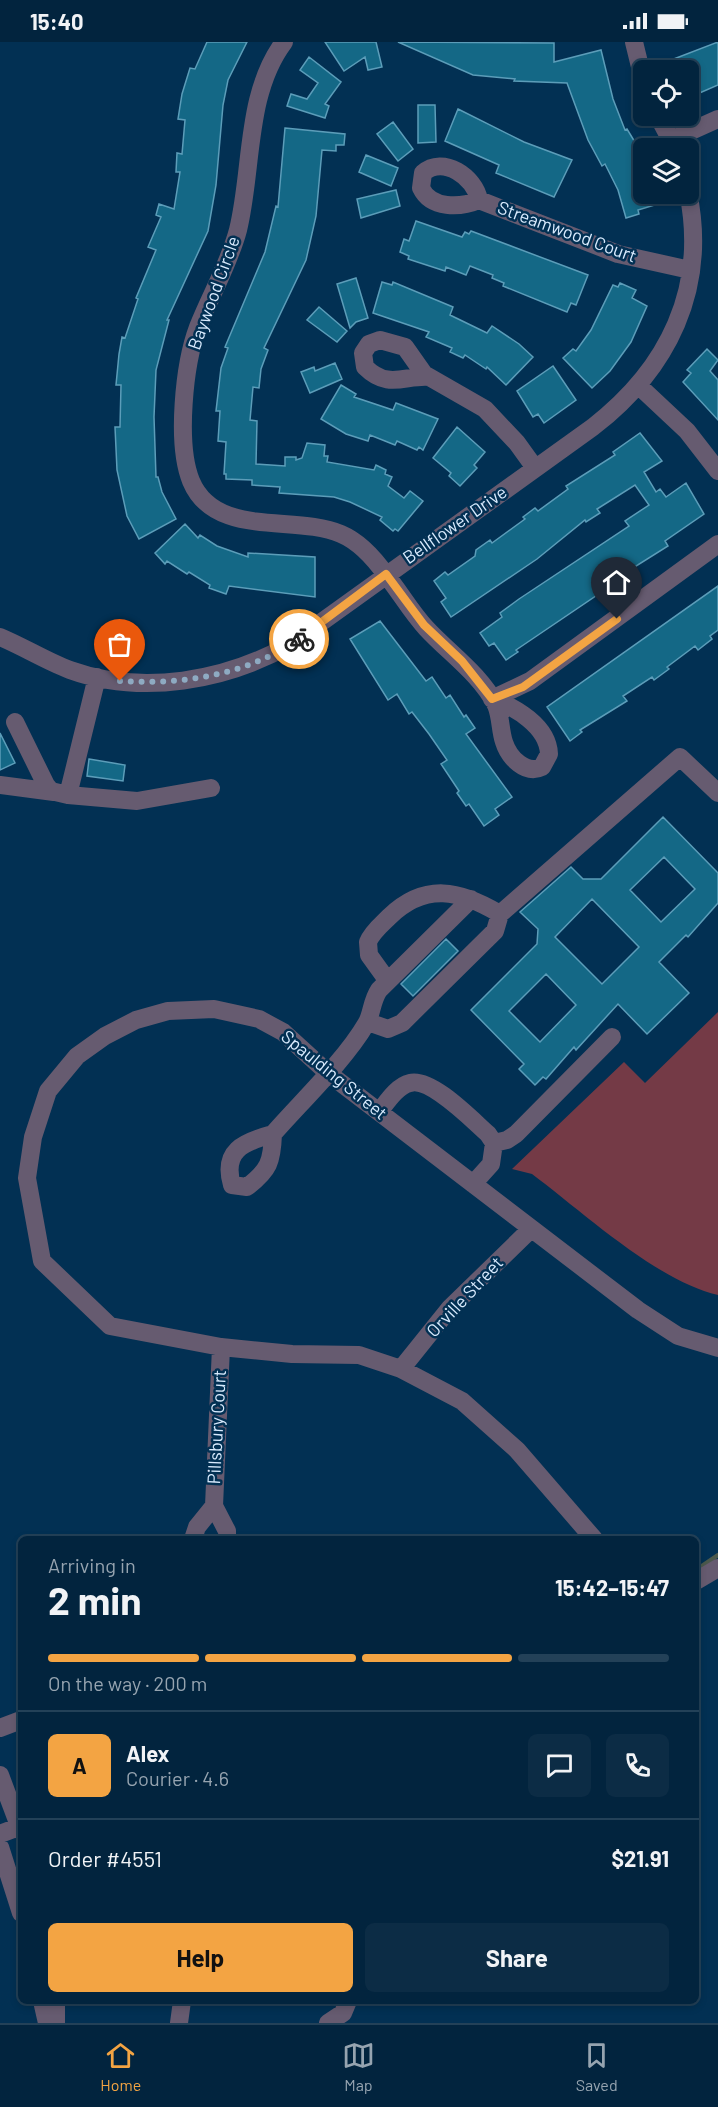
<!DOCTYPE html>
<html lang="en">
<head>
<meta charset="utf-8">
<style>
  :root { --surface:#02243e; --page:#0c2c45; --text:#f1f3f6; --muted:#96a4b0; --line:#234158; --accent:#f3a443 }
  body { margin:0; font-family:Barlow,sans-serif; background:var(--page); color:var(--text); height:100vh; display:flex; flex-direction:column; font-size:22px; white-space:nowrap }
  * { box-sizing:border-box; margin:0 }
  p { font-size:20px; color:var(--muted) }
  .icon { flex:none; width:33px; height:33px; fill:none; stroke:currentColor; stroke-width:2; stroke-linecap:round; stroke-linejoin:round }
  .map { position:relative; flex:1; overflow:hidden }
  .details { position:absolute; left:18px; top:1494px; width:681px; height:468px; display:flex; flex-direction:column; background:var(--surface); border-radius:9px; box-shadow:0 3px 9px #0003,0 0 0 2px var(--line) }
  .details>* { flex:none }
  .buttons { position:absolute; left:633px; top:18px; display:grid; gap:12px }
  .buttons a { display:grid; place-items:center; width:66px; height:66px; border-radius:9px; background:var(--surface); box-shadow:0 3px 9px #0003,0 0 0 2px var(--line); font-size:30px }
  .pin { position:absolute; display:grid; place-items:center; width:51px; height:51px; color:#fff; margin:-62px -26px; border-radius:50% 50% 50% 0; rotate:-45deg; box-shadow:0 0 6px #0007 }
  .pin .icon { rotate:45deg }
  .courier { position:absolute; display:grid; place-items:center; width:60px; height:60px; margin:-30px; border:4px solid #f3a443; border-radius:50%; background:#fff; color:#222; box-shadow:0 2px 8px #0007 }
  .summary em { font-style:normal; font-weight:700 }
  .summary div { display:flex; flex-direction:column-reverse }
  .summary { display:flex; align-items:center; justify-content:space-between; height:102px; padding:0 30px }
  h1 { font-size:39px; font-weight:700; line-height:45px }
  .bar { display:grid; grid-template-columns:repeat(4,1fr); gap:9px 6px; align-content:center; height:72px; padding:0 30px }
  .bar i { height:8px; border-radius:4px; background:var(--line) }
  .bar .active { background:var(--accent) }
  .bar p { grid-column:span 4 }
  .line { display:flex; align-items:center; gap:15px; padding:0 30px; border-top:2px solid var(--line) }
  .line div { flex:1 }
  .round { display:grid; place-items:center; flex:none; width:63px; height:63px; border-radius:9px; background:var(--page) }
  .button { display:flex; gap:12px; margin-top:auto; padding:12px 30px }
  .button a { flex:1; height:69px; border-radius:9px; background:var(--accent); color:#111; font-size:24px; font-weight:700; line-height:69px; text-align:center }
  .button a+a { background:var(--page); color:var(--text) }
  .status { display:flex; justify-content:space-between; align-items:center; height:42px; padding:0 30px; background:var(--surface); direction:ltr }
  .status svg { height:16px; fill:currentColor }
  .tab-bar { display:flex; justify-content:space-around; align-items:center; height:84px; border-top:2px solid var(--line); background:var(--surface); font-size:16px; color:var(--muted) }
  .tab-bar a { display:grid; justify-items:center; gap:3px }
  .tab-bar .active { color:var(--accent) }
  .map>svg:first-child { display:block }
  .green { fill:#743a46 }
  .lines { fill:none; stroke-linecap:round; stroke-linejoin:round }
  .stream { stroke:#4b584c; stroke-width:4.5 }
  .building { fill:#146886; stroke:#5c9db9; stroke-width:1.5; fill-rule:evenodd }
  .minor { stroke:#665b70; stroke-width:18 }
  .done { stroke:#8eaac2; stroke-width:6; stroke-dasharray:0 10.8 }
  .route { stroke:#f3a443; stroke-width:8 }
  .labels { text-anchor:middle; stroke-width:5; stroke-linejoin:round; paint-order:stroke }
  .street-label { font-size:18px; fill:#d9ebfe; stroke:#023053 }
</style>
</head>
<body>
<div class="status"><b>15:40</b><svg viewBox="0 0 49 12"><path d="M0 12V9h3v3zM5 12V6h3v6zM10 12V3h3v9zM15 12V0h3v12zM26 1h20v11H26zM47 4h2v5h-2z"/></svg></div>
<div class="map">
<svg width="718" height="1981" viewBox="0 0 718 1981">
  <rect width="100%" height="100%" fill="#023053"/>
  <!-- green -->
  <path class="green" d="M718 970V1253C657 1239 584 1171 532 1132L512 1127 624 1020 645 1041Z"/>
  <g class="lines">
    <!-- stream -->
    <path class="stream" d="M696 1528 718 1513"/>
  </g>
  <!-- building -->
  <path class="building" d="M207 0H247L228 38 223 63 216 143 208 189 167 278H169L156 328 154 375 156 435H158L162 450 176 477 139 497 127 474 117 428 115 385H120L121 343H116L119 312 122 295 125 296 138 257 136 256 156 208 148 205 161 175 156 173 159 162 174 167 180 130H176L177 111 182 112 185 78 178 77 182 52 190 26 195 27Z
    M325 0H376L382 25 368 28 365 15 344 29Z
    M398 0 554 1V20L601 8 613 57 625 88 627 87 644 115V152H655L658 162 638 168 639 172 626 176 618 148 605 122 602 124 588 98 567 41 514 39 515 37 473 33Z
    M718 0V43L688 56V28H670L666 20Z
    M309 15 341 40 325 62 329 64 325 76 287 64 291 52 307 57 318 41 300 28Z
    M418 63H435L436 100 418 101Z
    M458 67 524 100 572 118 554 155 496 131 499 123 445 99Z
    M393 80 413 107 398 119 377 92Z
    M285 86 345 92 344 103H336V109L322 108 316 174 306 218 264 306 268 308 261 327 259 346 253 345 250 378 257 379 256 422 285 424V415H296V418L302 416 307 401 325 403 324 414H328L327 420 374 428 376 423 386 428 385 432 392 435 388 444 404 456 410 449 423 459 398 489 395 487 393 489 380 478 382 475 350 460 334 455 279 451 280 445 252 443V438L226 437V432H224L226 400 218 399 220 369H216L221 326 228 306 225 305 265 210 276 164 278 165Z
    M366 113 398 126 391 144 359 130Z
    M396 148 400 164 361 176 357 157Z
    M416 179 462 195 465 190 469 192 471 189 588 233 576 263 571 261 567 270 503 244 504 241 492 236 493 233 470 224 466 233 446 225 445 229 408 217 409 214 400 210 404 197 409 199Z
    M356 236 368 276 356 280 350 286 337 242Z
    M382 240 392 243 393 240 453 265 450 273 487 291 492 284 519 302 533 315 506 343 487 325 486 327 465 313 463 316 450 310 452 306 426 295 429 290 373 271Z
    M620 241 636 248 632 256 647 264 631 300 610 329 592 346 563 316 573 307 576 309 591 288 613 243 618 245Z
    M319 265 347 289 337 300 307 278Z
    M707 307 718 318 710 329 718 338V378L683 340 691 331 687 328Z
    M335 321 342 337 310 351 301 330 314 325 315 329Z
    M553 324 576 358 544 381 538 372 533 375 517 349Z
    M341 343 356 352 354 355 393 368 396 361 438 377 423 408 419 405 417 408 397 399 395 403 370 393 368 399 346 392 321 377Z
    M457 385 485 410 474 423 477 426 460 444 449 434 451 431 433 416Z
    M640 391 662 419 644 430 656 450 660 447 666 455 686 441 704 472 665 499 668 504 601 546 603 549 516 608 518 610 506 618 494 601 489 604 480 591 502 575 500 571 519 557 629 484 625 479 649 463 635 443 597 467 600 471 586 480 585 478 537 517 451 575 441 560 446 556 434 539 445 530 448 533 475 514 476 508 490 498 492 501 525 477 523 475 535 466 538 469 568 447 566 444 615 413 613 410Z
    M185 482 198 496 200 493 217 504 248 515V511L315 515V555L229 544 226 552 209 546 210 543 189 530 187 532 167 519 165 522 155 511Z
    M718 544V588L710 594 712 597 698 608 695 604 667 625 669 627 654 638 652 635 623 654 627 659 580 688 582 690 570 699 547 665Z
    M380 579 426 639 432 635 446 656 450 653 464 675 466 673 475 686 466 692 512 755 495 767 499 773 484 784 469 762 466 764 457 751 459 749 441 722 447 718 429 692 412 670 409 672 397 652 388 658 350 597Z
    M0 691 15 721 0 728Z
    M89 717 125 723 123 739 87 734Z
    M663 775 718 831V861L688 895 686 893 659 920 689 951 647 992 618 962 576 1008 574 1005 546 1037 543 1035 535 1043 519 1027 524 1022 471 968 537 902 538 887 520 870 571 825 583 837H601ZM664 815 695 847 661 880 630 848ZM592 857 639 905 602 942 555 895ZM546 932 576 963 540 1000 509 969Z
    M446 897 458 909 413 954 401 942Z"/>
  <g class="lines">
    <!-- minor -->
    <path class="minor" d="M284 0C245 52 253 127 238 188 229 222 211 252 198 285 184 322 176 402 191 439 215 497 295 472 341 492 360 500 374 516 386 533 400 550 411 570 426 586 449 611 480 632 496 663 501 675 500 688 504 700 509 716 526 733 542 725L549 712C548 684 515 665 492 657
      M634 0 644 41
      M658 74 675 106
      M671 98 718 77
      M479 158C475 135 443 113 423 131L421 146C431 167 460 166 479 158L618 212 690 228
      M429 335C405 333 388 348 365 325L363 311 369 302 380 298 405 305 424 332 485 367 517 401 535 426
      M639 344 687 389 718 429
      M0 595C24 605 46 619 70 628 142 654 226 639 291 602L593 385C668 327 708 247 688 150
      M97 635 68 753 137 759 211 746
      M492 657 530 639 718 502
      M15 680 46 743 51 749 68 753
      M0 743 54 750
      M500 872 680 715 718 751
      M368 980 388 987 402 981 495 889 500 872C460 848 425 840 389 875 382 882 372 890 368 900L369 913 387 938
      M379 1070C387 1060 397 1044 410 1041 431 1035 472 1078 488 1092L494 1101 491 1122 473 1142
      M273 1092C301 1060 345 1018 366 982 372 973 371 960 379 948L471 857
      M273 1092C272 1120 269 1128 247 1145L232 1143C222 1109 243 1100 273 1092Z
      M494 1101 507 1098 516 1092 612 995
      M401 1327 450 1266 531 1187
      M214 1464 221 1305
      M214 1464 227 1489V1497
      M193 1497 197 1485 214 1464
      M594 1497 517 1408 462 1359 401 1327 359 1313 292 1312 221 1305 110 1284 42 1219 27 1136 33 1095 48 1049 77 1014 105 994 136 978 168 969 214 967 259 977 283 990 328 1031 638 1268 678 1294 718 1306
      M696 1539 718 1526
      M0 1686 21 1678
      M0 1733 21 1789
      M0 1792 21 1784
      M0 1805 21 1871
      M42 1959 47 1981
      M56 1981V1959
      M179 1981 182 1959
      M328 1981 343 1971 348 1959"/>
  </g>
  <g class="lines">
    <!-- done -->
    <path class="done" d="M120 639C182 643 247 633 299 597"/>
    <!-- route -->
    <path class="route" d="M299 597 386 532 424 583 462 619 492 657 523 645 617 577"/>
  </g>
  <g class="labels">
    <!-- street labels -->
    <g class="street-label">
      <text transform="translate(567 190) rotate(20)" y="6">Streamwood Court</text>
      <text transform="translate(214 251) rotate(-70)" y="6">Baywood Circle</text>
      <text transform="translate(455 483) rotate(-35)" y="6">Bellflower Drive</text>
      <text transform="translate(334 1033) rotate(39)" y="6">Spaulding Street</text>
      <text transform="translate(465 1255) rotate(-47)" y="6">Orville Street</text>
      <text transform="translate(217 1385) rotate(-87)" y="6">Pillsbury Court</text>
    </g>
  </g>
</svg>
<div class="buttons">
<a><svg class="icon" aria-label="locate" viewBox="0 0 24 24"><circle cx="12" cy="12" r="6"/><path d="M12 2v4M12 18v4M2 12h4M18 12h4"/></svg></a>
<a><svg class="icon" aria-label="layers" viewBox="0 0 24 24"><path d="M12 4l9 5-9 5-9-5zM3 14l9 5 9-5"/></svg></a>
</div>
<div class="pin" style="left:120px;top:639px;background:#ea580c"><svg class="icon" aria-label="bag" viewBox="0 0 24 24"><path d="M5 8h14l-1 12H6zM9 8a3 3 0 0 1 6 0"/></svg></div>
<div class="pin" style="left:617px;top:577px;background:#1f2937"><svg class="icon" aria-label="home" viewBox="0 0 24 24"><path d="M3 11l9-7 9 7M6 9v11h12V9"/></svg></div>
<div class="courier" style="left:299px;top:597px"><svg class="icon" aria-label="bike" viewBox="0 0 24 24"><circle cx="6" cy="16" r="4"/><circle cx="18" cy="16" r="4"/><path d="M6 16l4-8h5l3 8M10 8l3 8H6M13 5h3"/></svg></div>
<section class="details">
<div class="summary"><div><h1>2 min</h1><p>Arriving in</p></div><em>15:42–15:47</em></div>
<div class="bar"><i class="active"></i><i class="active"></i><i class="active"></i><i></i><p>On the way · 200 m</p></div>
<div class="line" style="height:108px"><b class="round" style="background:var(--accent);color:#111">A</b><div><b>Alex</b><p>Courier · 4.6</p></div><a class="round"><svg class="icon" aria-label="chat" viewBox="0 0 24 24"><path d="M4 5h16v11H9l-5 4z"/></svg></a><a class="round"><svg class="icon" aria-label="phone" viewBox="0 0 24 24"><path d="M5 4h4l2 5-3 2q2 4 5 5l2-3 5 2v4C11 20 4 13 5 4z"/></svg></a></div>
<div class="line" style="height:78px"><div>Order #4551</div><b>$21.91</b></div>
<div class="button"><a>Help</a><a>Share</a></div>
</section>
</div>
<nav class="tab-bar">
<a class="active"><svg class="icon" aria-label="home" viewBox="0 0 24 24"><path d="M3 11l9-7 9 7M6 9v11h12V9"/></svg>Home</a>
<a><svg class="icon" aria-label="map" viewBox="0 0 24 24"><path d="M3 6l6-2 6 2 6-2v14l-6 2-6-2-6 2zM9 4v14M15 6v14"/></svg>Map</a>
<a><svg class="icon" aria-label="saved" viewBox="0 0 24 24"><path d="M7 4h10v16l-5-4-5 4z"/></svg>Saved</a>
</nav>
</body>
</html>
